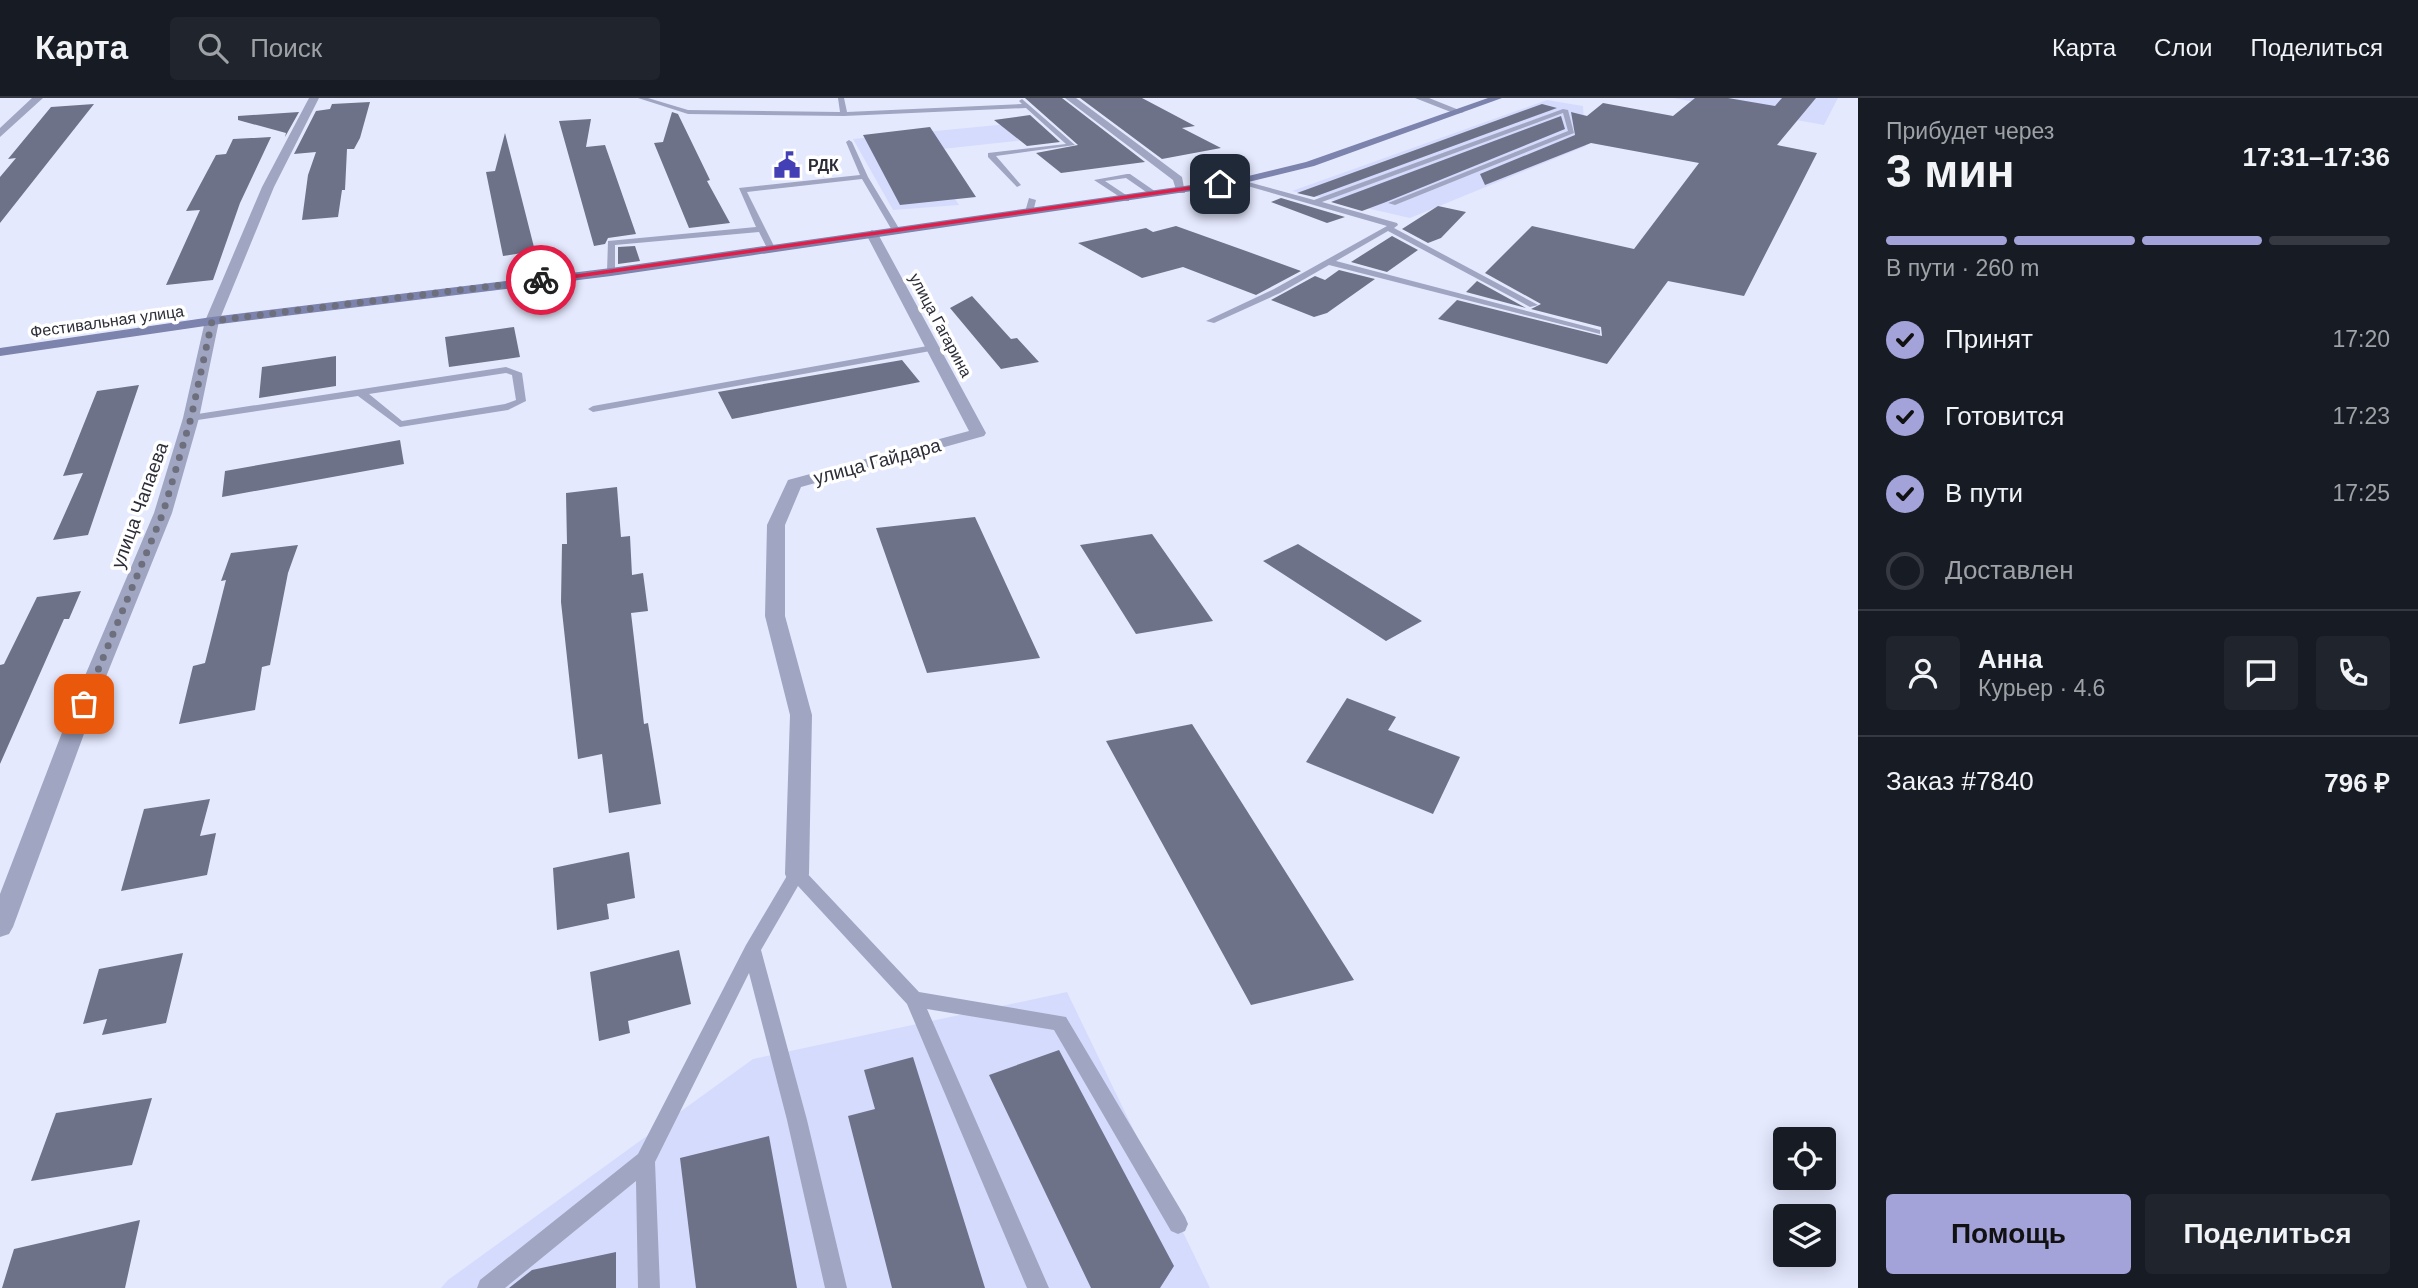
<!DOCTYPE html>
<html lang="ru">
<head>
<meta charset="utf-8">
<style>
  :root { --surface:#171b24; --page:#20242c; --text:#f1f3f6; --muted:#9ea1a6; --line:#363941; --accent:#a3a2d9 }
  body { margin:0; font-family:Helvetica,sans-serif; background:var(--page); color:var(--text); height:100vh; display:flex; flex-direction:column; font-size:26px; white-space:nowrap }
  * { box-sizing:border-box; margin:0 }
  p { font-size:23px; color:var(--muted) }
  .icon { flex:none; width:38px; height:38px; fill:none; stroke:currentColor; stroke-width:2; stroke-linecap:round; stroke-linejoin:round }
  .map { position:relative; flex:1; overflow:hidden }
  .drawer { display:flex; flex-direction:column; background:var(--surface); width:560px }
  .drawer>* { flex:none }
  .controls { position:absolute; left:1773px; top:1029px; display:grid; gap:14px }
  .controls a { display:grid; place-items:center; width:63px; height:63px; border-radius:7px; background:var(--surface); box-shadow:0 4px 18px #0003; font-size:35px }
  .pin { position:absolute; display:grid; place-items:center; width:60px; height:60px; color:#fff; margin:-30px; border-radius:14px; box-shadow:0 4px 10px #0006 }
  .courier { position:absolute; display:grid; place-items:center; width:70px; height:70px; margin:-35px; border:5px solid #e11d48; border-radius:50%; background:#fff; color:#222; box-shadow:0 2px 9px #0007 }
  .overview em { font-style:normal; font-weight:700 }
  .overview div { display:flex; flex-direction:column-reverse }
  .overview { display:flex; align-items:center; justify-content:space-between; height:119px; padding:0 28px }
  h1 { font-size:46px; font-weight:700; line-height:52px }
  .bar { display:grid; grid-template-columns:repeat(4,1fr); gap:10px 7px; align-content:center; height:84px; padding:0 28px }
  .bar i { height:9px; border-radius:5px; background:var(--line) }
  .bar .active { background:var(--accent) }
  .bar p { grid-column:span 4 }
  .line { display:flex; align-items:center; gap:18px; padding:0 28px; border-top:2px solid var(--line) }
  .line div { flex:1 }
  .round { display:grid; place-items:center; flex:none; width:74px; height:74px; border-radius:7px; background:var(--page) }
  ol { padding:0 28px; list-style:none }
  li { display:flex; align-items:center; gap:21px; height:77px }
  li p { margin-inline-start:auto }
  li .icon { padding:7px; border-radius:50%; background:var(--accent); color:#111; stroke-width:4 }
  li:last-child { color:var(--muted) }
  li i { width:38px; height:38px; border:4px solid var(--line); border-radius:50% }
  .button { display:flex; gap:14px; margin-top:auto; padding:14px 28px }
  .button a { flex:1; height:80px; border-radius:7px; background:var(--accent); color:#111; font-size:28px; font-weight:700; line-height:80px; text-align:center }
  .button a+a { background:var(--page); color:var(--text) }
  header { display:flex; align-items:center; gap:42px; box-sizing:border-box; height:98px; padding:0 35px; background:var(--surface); border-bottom:2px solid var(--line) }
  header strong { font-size:33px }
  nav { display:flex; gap:38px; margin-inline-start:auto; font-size:24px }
  .search { width:490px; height:63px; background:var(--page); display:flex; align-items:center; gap:18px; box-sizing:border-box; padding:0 24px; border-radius:7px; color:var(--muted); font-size:26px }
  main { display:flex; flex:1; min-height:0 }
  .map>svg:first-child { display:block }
  .built { fill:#d5dbfd }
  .building { fill:#6e7289 }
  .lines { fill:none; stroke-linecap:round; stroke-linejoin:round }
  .lane { fill:#a0a5c2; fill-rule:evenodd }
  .street { fill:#a0a5c2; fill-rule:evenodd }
  .secondary { fill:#7c83ad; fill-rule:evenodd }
  .route { fill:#e11d48 }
  .done { stroke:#6d6f7d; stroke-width:7; stroke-dasharray:0 12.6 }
  .labels { text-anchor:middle; stroke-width:7; stroke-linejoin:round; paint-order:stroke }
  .far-poi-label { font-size:16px; font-weight:bold; fill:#2c2d37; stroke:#fff; text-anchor:start }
  .far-street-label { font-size:16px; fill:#2c2d37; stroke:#fff }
  .street-label { font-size:19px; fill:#2c2d37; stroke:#fff }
</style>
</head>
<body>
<header>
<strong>Карта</strong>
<div class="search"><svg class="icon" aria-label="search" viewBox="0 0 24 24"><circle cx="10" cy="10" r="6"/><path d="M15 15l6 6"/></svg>Поиск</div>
<nav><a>Карта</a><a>Слои</a><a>Поделиться</a></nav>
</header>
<main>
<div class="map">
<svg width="1858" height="1190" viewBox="0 0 1858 1190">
  <rect width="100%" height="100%" fill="#e5e9fe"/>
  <!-- built -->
  <path class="built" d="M1673 0H1838L1824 27Z
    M1547 2 1583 8 1586 48 1410 120 1292 93Z
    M1008 26 1025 42 924 53 959 107 893 112 853 41Z
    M1067 894 1210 1190H441L448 1182 753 961Z"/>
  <!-- building -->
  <path class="building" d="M1025 0H1062L1145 64 1061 75 1036 55 1078 47Z
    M1080 0H1142L1195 28 1182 30 1221 50 1162 61Z
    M1695 0H1728L1775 8 1782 0H1816L1777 47 1817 55 1744 198 1668 183 1607 266 1438 221 1457 202 1602 238 1601 229 1531 211 1541 206 1485 175 1532 128 1634 151 1699 65 1591 45 1485 87 1480 76 1575 37 1571 14 1587 18 1603 5 1673 18Z
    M370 4 360 40 354 51H347L345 92H342L338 119 302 122 308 77 316 54 294 56 316 13 330 11 332 6Z
    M94 6 0 125V79L16 60 8 61 51 9Z
    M1542 6 1557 10 1314 99 1297 95Z
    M299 14 285 39 286 35 238 22V18Z
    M672 14 678 16 710 82 707 83 730 125 689 130 654 45 663 44Z
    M1030 17 1060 44 1027 48 994 22Z
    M1561 18 1565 31 1386 104 1362 113 1331 104Z
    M591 21 586 49 605 47 636 136 608 140 605 146 594 148 559 23Z
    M930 29 976 99 900 107 863 37Z
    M505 35 535 153 503 158 486 74 495 73Z
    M271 39 240 105 213 182 166 187 200 112 186 113 216 57 226 56 233 41Z
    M1281 100 1345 119 1327 125 1271 104Z
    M1438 108 1466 114 1441 140 1428 145 1402 131Z
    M1176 128 1246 153 1301 173 1256 197 1183 169 1142 180 1078 145 1146 130 1153 134Z
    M1392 138 1418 152 1387 174 1351 164Z
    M635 148 640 163 618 166V149Z
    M1339 172 1375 181 1327 215 1314 219 1271 202 1315 178 1325 182Z
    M1477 183 1526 210 1466 194Z
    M972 198 1011 241 1017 240 1039 264 1001 271 950 210Z
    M514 229 520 259 449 269 445 239Z
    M336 258V288L259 300 262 269Z
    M902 262 920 284 732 321 718 294Z
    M139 287 88 437 53 442 83 375 63 378 97 293Z
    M400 342 404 366 222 399 225 373Z
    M617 389 621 439 630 438 632 477 643 475 648 513 631 515 644 626 648 625 661 706 609 715 602 656 578 661 561 504 562 446H567L566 395Z
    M975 419 1040 560 927 575 876 430Z
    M1152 436 1213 523 1136 536 1080 447Z
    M1298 446 1422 523 1386 543 1263 463Z
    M298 447 288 475 270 567 262 569 255 612 179 626 193 568 205 565 226 482 221 483 231 455Z
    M81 493 69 521H64L0 666V567L4 566 37 499Z
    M1347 600 1396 619 1388 632 1460 659 1433 716 1306 664Z
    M1192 626 1354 882 1251 907 1106 643Z
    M210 701 200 738 216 735 207 777 121 793 144 711Z
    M629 754 635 800 607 806 609 821 557 832 553 770Z
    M679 852 691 906 628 923 630 935 599 943 590 874Z
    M183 855 166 925 102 937 107 921 83 926 99 871Z
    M1059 952 1174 1168 1160 1190H1091L989 977Z
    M913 959 985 1190H892L848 1018 875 1011 864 972Z
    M152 1000 132 1067 31 1083 56 1015Z
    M769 1038 797 1190H696L680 1060Z
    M140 1122 125 1190H2L14 1151Z
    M616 1154V1190H509L532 1172Z"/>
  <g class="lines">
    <!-- lane -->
    <path class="lane" d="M638 0H648L688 12 840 14 838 0H844L847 14 1022 6 1019 3 1022 1 1075 47 996 58 1021 87 1017 89 988 59V55L1066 46 1026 10 844 18 688 16Z
      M1563 11 1568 12 1574 35 1395 107 1388 105 1568 33 1563 15 1322 104 1397 125 1398 127 1394 130 1538 207 1530 209 1388 133 1336 163 1600 232V236L1329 167 1280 195 1214 225 1206 223 1274 191 1387 128 1237 85V81L1314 102Z
      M849 42 852 44 868 79 900 132 899 134H893L862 81 747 94 775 150 774 152H768L759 134 615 147V174L611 177 607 174 608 143 756 129 739 90 860 77 846 44Z
      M1127 76H1130L1159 96 1152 98 1126 80 1105 83 1129 99V103H1126L1094 82Z
      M1029 100 1036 102 1033 114 1029 116 1025 114Z
      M933 247 938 250 936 252 593 314 588 311 593 308Z
      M506 269 522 275 526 303 508 312 400 329 358 298 191 323 186 320 191 317ZM506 275 512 277 516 302 505 306 402 323 369 296Z
      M797 770 803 771 919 894 1066 919 1185 1119 1188 1126 1185 1133 1178 1136 1171 1133 1054 932 927 911 1049 1190H1027L907 906 798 788 761 852 807 1022 847 1190H825L787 1022 749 875 655 1064 660 1190H638L636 1083 505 1190H477L480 1182 638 1056 746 847 791 771Z"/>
    <!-- street -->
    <path class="street" d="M32 0H43L0 39V30Z
      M309 0H319L274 89 219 223 199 320 172 415 95 606 13 829 9 836 0 839V796L73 606 154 415 183 320 205 223 262 89Z
      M1065 0H1076L1182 79 1185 95H1177L1173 82Z
      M1415 0H1429L1464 14 1456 16Z
      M872 132 878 136 986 335 984 338 801 389 785 427V518L812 617 809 776 806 783 797 786 788 783 785 776 790 617 765 518 767 427 788 382 969 333 866 136Z"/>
    <!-- secondary -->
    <path class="secondary" d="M1488 0H1502L1314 68 1240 86 611 178 212 227 0 258V250L212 219 611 170 1240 80 1306 64Z"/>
  </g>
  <!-- route -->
  <path class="route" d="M1220 84 1223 87 541 185 537 182Z"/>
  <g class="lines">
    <!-- done -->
    <path class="done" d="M84 606 163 415 191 320 212 223 541 182"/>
  </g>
  <!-- icons -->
  <defs>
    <symbol id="civic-bare" viewBox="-9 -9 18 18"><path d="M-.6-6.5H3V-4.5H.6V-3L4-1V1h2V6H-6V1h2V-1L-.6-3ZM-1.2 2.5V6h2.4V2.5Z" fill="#4340b6" stroke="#fff" stroke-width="2.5" paint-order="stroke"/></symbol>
  </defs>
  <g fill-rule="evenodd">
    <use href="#civic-bare" x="768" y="48" width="38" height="38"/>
  </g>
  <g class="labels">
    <!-- far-poi labels -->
    <g class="far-poi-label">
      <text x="808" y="73">РДК</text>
    </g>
    <!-- far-street labels -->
    <g class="far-street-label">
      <text transform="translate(107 223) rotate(-8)" y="6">Фестивальная улица</text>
      <text transform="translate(941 227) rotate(62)" y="6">улица Гагарина</text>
    </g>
    <!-- street labels -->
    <g class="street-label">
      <text transform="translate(877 363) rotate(-15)" y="7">улица Гайдара</text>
      <text transform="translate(139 407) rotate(-70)" y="7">улица Чапаева</text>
    </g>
  </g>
</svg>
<div class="controls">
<a><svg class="icon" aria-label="locate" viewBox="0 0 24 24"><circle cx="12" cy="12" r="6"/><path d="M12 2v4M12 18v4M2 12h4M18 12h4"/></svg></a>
<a><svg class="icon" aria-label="layers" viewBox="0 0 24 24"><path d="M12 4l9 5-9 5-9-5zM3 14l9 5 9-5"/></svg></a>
</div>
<div class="pin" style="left:84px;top:606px;background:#ea580c"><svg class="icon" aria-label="bag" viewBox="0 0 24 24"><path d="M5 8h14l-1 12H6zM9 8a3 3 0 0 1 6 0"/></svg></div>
<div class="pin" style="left:1220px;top:86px;background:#1f2937"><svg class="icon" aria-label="home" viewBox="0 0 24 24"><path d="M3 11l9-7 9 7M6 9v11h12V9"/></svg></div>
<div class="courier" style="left:541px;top:182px"><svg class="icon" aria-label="bike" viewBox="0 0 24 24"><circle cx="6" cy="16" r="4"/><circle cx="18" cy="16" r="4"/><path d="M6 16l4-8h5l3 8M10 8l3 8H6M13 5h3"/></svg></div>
</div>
<section class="drawer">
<div class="overview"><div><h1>3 мин</h1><p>Прибудет через</p></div><em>17:31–17:36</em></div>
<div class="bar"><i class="active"></i><i class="active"></i><i class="active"></i><i></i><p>В пути · 260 m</p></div>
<ol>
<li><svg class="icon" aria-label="check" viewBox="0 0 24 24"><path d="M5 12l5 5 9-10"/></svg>Принят<p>17:20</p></li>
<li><svg class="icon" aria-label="check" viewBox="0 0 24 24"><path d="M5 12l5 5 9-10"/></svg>Готовится<p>17:23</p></li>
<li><svg class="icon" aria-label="check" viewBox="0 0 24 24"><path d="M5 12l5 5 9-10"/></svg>В пути<p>17:25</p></li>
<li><i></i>Доставлен</li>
</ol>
<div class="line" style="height:126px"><a class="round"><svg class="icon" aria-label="person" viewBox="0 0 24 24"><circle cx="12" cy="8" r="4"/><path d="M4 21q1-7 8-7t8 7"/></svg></a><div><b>Анна</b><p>Курьер · 4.6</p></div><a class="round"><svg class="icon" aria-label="chat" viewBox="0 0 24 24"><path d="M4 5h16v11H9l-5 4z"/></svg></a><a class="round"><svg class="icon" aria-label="phone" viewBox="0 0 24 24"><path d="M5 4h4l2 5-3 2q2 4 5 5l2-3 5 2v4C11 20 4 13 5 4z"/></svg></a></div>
<div class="line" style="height:91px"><div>Заказ #7840</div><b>796 ₽</b></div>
<div class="button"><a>Помощь</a><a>Поделиться</a></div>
</section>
</main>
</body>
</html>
